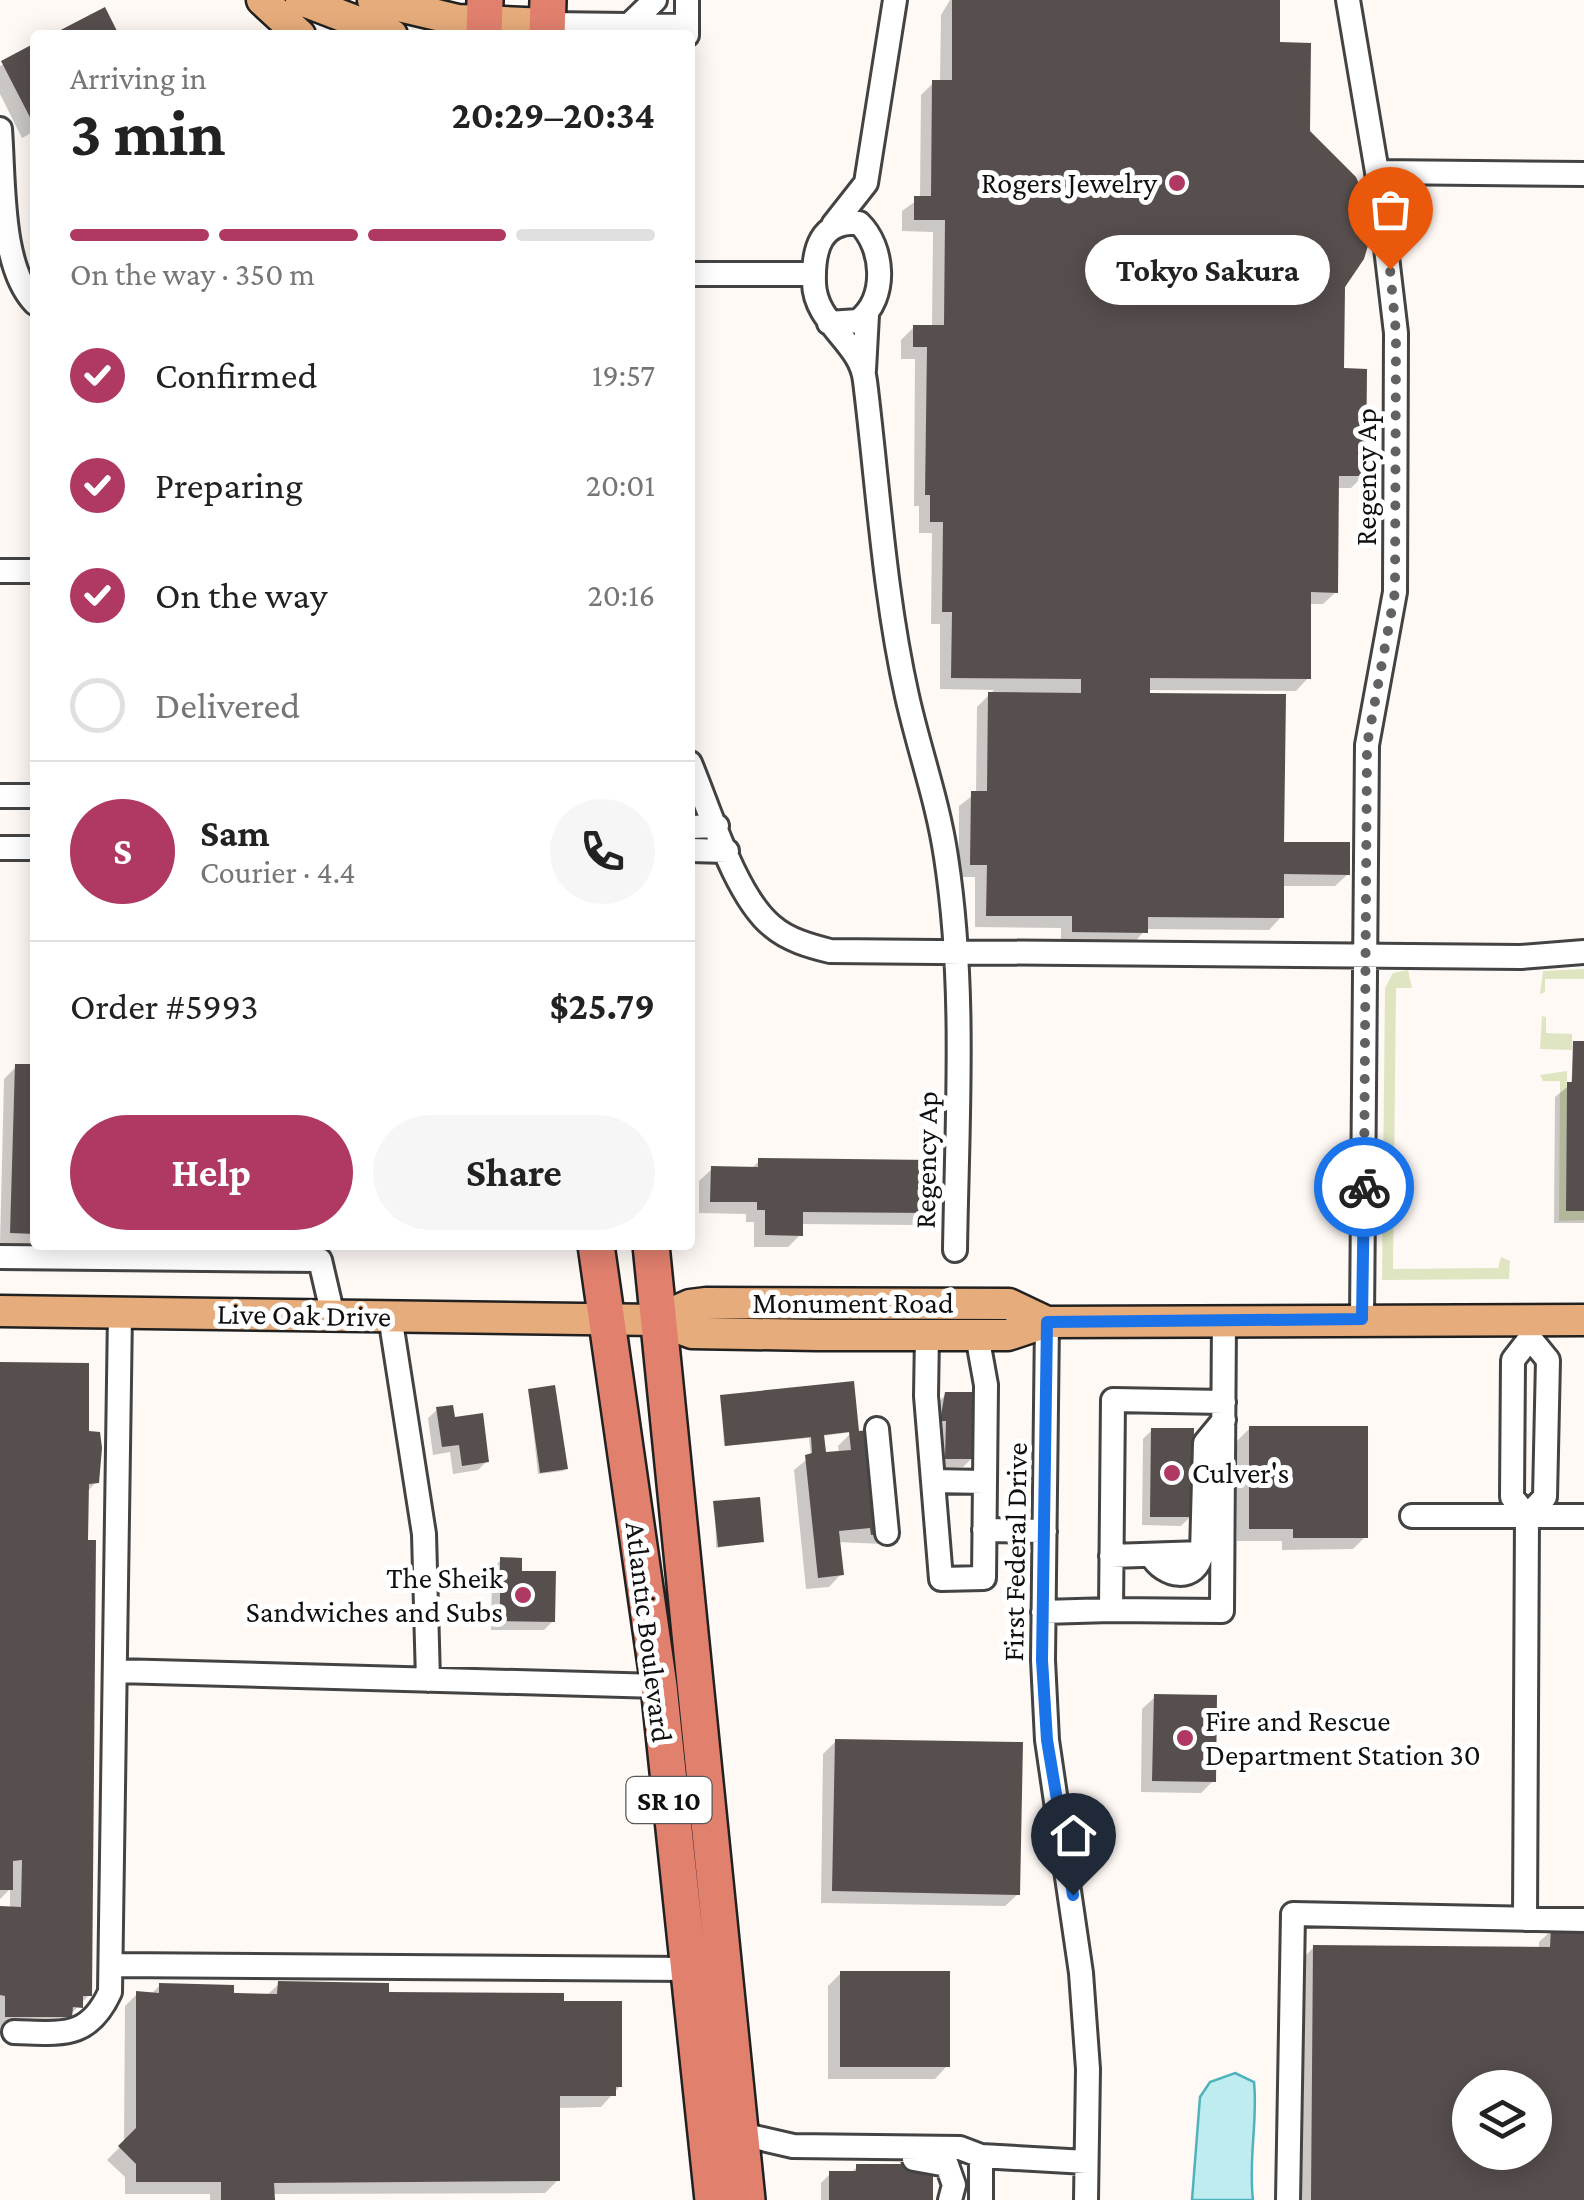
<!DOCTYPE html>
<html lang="en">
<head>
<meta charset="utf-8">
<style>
  :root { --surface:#fff; --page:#f6f6f6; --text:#222; --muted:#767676; --line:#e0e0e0; --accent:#af3963 }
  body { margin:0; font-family:"Crimson Pro",serif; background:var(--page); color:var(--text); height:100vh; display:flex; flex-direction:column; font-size:38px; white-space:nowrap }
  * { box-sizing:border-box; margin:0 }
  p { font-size:32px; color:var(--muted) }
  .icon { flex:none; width:55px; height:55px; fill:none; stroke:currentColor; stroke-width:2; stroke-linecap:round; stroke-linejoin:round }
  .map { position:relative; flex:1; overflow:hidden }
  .drawer { position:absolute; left:30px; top:30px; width:665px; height:1220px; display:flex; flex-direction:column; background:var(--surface); border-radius:10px; box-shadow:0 5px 25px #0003 }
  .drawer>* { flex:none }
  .buttons { position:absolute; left:1452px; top:2070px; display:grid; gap:20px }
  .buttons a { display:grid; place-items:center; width:100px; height:100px; border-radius:50%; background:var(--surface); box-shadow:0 5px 25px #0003; font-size:50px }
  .pin { position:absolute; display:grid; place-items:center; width:85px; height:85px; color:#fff; margin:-102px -42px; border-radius:50% 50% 50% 0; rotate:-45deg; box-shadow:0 0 10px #0007 }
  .pin .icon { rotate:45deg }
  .courier { position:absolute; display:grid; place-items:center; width:100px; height:100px; margin:-50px; border:8px solid #1a73e8; border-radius:50%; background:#fff; color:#222; box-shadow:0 2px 12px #0007 }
  .bubble { position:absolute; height:70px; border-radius:35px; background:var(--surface); box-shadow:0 5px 25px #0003; font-size:32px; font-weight:700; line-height:70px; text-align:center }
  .overview em { font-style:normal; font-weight:700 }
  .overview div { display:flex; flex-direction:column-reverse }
  .overview { display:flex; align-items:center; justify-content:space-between; height:170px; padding:0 40px }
  h1 { font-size:65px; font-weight:700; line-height:75px }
  .bar { display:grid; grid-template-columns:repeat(4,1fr); gap:15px 10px; align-content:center; height:120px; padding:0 40px }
  .bar i { height:12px; border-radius:8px; background:var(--line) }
  .bar .selected { background:var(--accent) }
  .bar p { grid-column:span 4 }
  .line { display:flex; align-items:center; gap:25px; padding:0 40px; border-top:2px solid var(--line) }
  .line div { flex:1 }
  .round { display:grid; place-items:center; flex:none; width:105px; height:105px; border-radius:52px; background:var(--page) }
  ol { padding:0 40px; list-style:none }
  li { display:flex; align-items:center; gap:30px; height:110px }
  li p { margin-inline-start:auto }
  li .icon { padding:10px; border-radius:50%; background:var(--accent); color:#fff; stroke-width:4 }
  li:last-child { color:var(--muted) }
  li i { width:55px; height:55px; border:5px solid var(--line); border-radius:50% }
  .button { display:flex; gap:20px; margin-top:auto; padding:20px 40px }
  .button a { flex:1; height:115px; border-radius:60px; background:var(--accent); color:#fff; font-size:40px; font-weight:700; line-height:115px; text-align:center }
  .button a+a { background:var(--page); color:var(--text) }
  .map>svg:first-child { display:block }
  .green { fill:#dfe5c1 }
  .water { fill:#bfecef; stroke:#50b2bd; stroke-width:2.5 }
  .shadow { fill:#0003; fill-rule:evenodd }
  .building { fill:#574f4e; fill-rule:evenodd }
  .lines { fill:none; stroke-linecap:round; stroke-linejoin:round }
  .minor-casing { stroke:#434343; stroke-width:28 }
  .major-casing { stroke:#212121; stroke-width:35 }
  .highway-casing { stroke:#212121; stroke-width:40 }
  .minor { stroke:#fff; stroke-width:22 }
  .major { stroke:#e7ac7b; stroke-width:30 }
  .highway { stroke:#e2806e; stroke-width:35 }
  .done { stroke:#636260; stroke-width:10; stroke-dasharray:0 18 }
  .route { stroke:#1a73e8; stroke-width:12 }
  .poi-dot { fill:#af3963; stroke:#fff; stroke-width:4 }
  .labels { text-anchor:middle; stroke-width:10; stroke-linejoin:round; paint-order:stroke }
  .shield { fill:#fff; stroke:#585858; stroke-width:2.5 }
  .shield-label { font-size:28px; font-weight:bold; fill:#101010 }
  .poi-label { font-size:30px; fill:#101010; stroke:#fff; text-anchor:end }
  .street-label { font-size:30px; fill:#101010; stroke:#fff }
</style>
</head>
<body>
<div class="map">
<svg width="1584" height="2200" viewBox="0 0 1584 2200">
  <rect width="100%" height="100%" fill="#fef9f5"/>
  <!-- green -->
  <path class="green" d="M1584 969V979H1545V992L1540 994 1543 971Z
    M1408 970 1412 988H1396L1393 1269 1498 1268 1501 1257 1510 1261 1509 1279 1382 1280 1385 988 1393 973Z
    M1542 1016 1546 1017V1033L1572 1034V1050L1540 1049Z
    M1567 1071 1566 1211H1584V1220L1559 1221 1560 1081H1543L1540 1075Z"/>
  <!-- water -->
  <path class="water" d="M1235 2073 1254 2082C1258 2121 1248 2160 1253 2200H1192L1200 2097 1210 2082Z"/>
  <!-- shadow -->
  <path class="shadow" d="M950 0H1278L1277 45 1308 132 1342 286V371L1364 475 1351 488H1337L1336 592 1323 604H1309L1308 678 1296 691 1147 690V696L1282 844 1348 874 1335 886H1282L1281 917 1269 930 1146 929 1133 944H1061V928L975 927V877H959V806L976 793 977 707 994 690 940 689V624H931L932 533H919V506H914L915 359H901V340L914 327 932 328 933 232 902 231V211L920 198 921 95 934 82H940L941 15Z
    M35 46V131L22 138 0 94V66Z
    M1574 1043H1584V1223H1554L1555 1097 1571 1084Z
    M16 1067H35V1245H282L277 1251 0 1245 4 1079Z
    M759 1161 929 1212 916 1225 800 1224V1235L788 1247H754V1222H746V1214L699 1213V1181L712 1169H751Z
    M0 1365 86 1434 96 1482 86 1493 89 1995 57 2029H0V1909H10V1889L0 1899Z
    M529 1391 565 1469 563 1471 538 1474Z
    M946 1394 972 1458 963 1467H937V1404Z
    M721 1397 857 1433 894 1532 882 1544 838 1542 841 1574 829 1587 806 1589 794 1470 811 1456 809 1438 724 1446ZM852 1432 838 1446 839 1454 819 1456 822 1436Z
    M438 1409 487 1461 478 1470 453 1474 450 1452 433 1455 428 1418Z
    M1250 1428 1365 1537 1353 1549 1282 1550V1541H1237V1441Z
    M1152 1430 1191 1516 1181 1526 1142 1525 1143 1439Z
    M715 1504 762 1541 716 1548Z
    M501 1560 520 1573 553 1621 544 1630H491L492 1569Z
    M1155 1697 1213 1781 1201 1793 1141 1792 1142 1709Z
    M836 1741 1018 1894 1005 1906 821 1903 823 1754Z
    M1552 1930 1584 2200H1299L1301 1960 1314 1947 1539 1949V1942ZM1470 2088H1535V2152H1470Z
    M841 1973 947 2066 935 2079H828V1986Z
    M279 1984 562 2004 620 2086 601 2107 557 2108 558 2180 545 2193 272 2194V2200H210V2194H125V2177L107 2160 124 2143 125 2006 137 1994 150 1995 160 1985 266 1996Z
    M857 2167 930 2200H821V2183L830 2174H850Z"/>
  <!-- building -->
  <path class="building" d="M952 0H1280V42L1311 43 1310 131 1356 177 1370 209 1373 229 1364 259 1345 287 1344 368 1367 369 1366 476H1339L1338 593 1311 592V679L1150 678V693L1286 694 1284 842H1350V875L1284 874V918L1148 917V933L1072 932V916H986L987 865H970L971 791H987L988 692 1081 693V679L951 678 952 612H942L943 522H930V495H925L927 347H913V325H944L945 220H914V196H931L932 80H952Z
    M105 7 119 35H51Z
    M35 43V127L1 61Z
    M1573 1041H1584V1211H1566L1567 1082H1572Z
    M15 1064H35V1234L10 1233Z
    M758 1158 932 1160 931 1213 803 1212V1236L765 1235V1210H757V1202H710L711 1166 758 1167Z
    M0 1362 89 1363V1431L100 1432 102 1448 99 1483 89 1484 88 1540H96L92 1996H83V2008L73 2007 72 2017H5V1996L0 1995V1906L21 1907 22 1860 13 1861V1890H0Z
    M854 1381 859 1431 886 1428 897 1532 871 1535 870 1528 839 1531 844 1575 818 1578 805 1455 812 1453 811 1437 725 1446 720 1395ZM849 1432 851 1450 826 1452 824 1435Z
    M555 1385 568 1469 540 1473 528 1389Z
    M945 1392H975L974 1459H945L946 1421H940Z
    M453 1405 455 1417 483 1413 489 1462 462 1466 459 1445 442 1447 436 1407Z
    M1249 1426H1368V1538H1293V1529H1249Z
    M1151 1428H1194L1193 1517H1150Z
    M760 1497 764 1542 718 1547 713 1501Z
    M500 1557 522 1558V1571H556L555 1622 500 1621Z
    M1154 1694 1217 1695 1216 1782 1152 1781Z
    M835 1739 1023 1742 1020 1895 832 1891Z
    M1551 1927H1584V2200H1311L1313 1945 1550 1947ZM1470 2088H1535V2152H1470Z
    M840 1971H950V2067H840Z
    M278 1981 389 1983V1992L564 1993V2001H622V2087H616V2096H560V2181L274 2183 275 2200H221V2182H136V2164L118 2146 136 2128V1991L159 1993V1983L234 1985V1993L277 1994Z
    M856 2164H933V2200H829V2171H856Z"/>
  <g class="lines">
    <defs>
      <path id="minor" d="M687 0V35
        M1348 0 1377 172 1396 333 1395 592 1367 745 1362 1319
        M547 24 629 25 655 0
        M629 25 687 26
        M0 129C4 182 0 267 35 303
        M1377 172 1584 174
        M833 225 866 183 895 0
        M690 274H814
        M829 323 858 321C888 298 884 247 859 223 820 220 813 250 814 283 815 324 861 342 865 381 878 486 884 593 907 696 919 750 938 802 946 857 966 987 957 1119 955 1250
        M864 370 867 315
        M0 571H35
        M690 763C709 808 735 896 772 926 788 940 810 946 830 951L1521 957 1584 952
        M0 796H35
        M690 827 717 826
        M0 848H35
        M690 850 727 851
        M0 1257 320 1260 333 1316
        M390 1316 424 1534 428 1680
        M1224 1320 1222 1611 1111 1610 1113 1400 1224 1402
        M1047 1322 1043 1660 1047 1740 1081 1973 1088 2069 1086 2200
        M927 1335 926 1396 941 1579 984 1578 986 1385 977 1335
        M877 1429 887 1533
        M933 1481 985 1482
        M1412 1516H1584
        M1527 1516 1545 1497 1548 1360 1530 1338
        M984 1530 1045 1531
        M1151 1555C1164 1578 1196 1583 1202 1553
        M1111 1556 1202 1553 1205 1443 1224 1420
        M1043 1612 1111 1610
        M116 1671 659 1686
        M1525 1919 1527 1516 1512 1497 1513 1360 1530 1338 1529 1320
        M113 1965 689 1969
        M14 2032C61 2033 88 2040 110 1992L120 1313
        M741 2134 793 2146 960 2148 981 2156V2200
        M981 2156 1086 2162
        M914 2159 947 2165 954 2185 950 2200
        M1288 2200 1293 1914 1584 1920"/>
      <path id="major" d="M262 0 300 35
        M301 0 392 35
        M373 0 458 20 547 24
        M0 1311 657 1320 692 1333 817 1335H1008L1047 1322 1584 1320
        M657 1320 690 1305 706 1303 1009 1304 1047 1322"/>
      <path id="highway" d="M484 35 485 0
        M547 35 548 0
        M596 1245 659 1686 713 2200
        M651 1245 747 2200"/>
    </defs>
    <!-- minor casing -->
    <use href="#minor" class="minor-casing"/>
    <!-- major casing -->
    <use href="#major" class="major-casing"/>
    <!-- highway casing -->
    <use href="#highway" class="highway-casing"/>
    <!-- minor -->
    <use href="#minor" class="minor"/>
    <!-- major -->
    <use href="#major" class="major"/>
    <!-- highway -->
    <use href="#highway" class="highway"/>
  </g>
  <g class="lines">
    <!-- done -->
    <path class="done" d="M1364 1187 1367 745 1395 592 1396 333 1390 269"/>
    <!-- route -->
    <path class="route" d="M1073 1895 1047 1740 1042 1660 1047 1322 1362 1319 1364 1187"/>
  </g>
  <!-- markers -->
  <g class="poi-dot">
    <circle cx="1177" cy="183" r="10"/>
    <circle cx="1172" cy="1473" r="10"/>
    <circle cx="523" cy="1595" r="10"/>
    <circle cx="1185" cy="1738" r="10"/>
  </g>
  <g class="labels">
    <!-- shield labels -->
    <rect class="shield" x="626.5" y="1777" width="85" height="46" rx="8"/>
    <g class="shield-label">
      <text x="669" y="1810">SR 10</text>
    </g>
    <!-- poi labels -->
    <g class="poi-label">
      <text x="1157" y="193">Rogers Jewelry</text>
      <text x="1192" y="1483" text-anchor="start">Culver's</text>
      <text x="503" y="1588">The Sheik<tspan x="503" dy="34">Sandwiches and Subs</tspan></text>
      <text x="1205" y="1731" text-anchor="start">Fire and Rescue<tspan x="1205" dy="34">Department Station 30</tspan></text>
    </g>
    <!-- street labels -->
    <g class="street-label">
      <text transform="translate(1366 477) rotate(-90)" y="10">Regency Ap</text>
      <text transform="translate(926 1160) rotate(-89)" y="10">Regency Ap</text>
      <text x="853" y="1313">Monument Road</text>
      <text transform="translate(304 1315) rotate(1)" y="10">Live Oak Drive</text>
      <text transform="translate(1015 1552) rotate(-89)" y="10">First Federal Drive</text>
      <text transform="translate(649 1632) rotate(83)" y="10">Atlantic Boulevard</text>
    </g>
  </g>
</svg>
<div class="buttons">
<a><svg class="icon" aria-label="layers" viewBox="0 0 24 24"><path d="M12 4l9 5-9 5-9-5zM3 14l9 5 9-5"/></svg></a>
</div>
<div class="pin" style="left:1390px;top:269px;background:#ea580c"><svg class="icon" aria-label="bag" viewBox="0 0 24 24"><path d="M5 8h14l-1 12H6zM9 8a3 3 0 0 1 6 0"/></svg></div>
<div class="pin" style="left:1073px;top:1895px;background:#1f2937"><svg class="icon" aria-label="home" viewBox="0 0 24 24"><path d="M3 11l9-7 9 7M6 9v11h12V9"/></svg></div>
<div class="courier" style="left:1364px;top:1187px"><svg class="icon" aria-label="bike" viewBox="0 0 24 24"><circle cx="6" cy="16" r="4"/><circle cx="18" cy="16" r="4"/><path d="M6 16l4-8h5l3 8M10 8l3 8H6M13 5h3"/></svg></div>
<div class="bubble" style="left:1085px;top:235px;width:245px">Tokyo Sakura</div>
<section class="drawer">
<div class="overview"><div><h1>3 min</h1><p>Arriving in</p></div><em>20:29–20:34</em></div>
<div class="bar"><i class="selected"></i><i class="selected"></i><i class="selected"></i><i></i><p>On the way · 350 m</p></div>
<ol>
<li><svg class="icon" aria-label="check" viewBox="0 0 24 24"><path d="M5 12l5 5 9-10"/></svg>Confirmed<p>19:57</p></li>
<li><svg class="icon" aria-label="check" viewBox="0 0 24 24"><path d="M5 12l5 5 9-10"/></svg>Preparing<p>20:01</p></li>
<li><svg class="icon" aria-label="check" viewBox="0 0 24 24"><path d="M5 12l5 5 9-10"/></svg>On the way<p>20:16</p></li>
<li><i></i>Delivered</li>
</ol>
<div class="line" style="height:180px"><b class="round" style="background:var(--accent);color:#fff">S</b><div><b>Sam</b><p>Courier · 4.4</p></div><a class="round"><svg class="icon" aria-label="phone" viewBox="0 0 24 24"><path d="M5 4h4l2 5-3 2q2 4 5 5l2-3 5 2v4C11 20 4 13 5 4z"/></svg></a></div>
<div class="line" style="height:130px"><div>Order #5993</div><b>$25.79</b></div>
<div class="button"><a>Help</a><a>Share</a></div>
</section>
</div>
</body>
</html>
